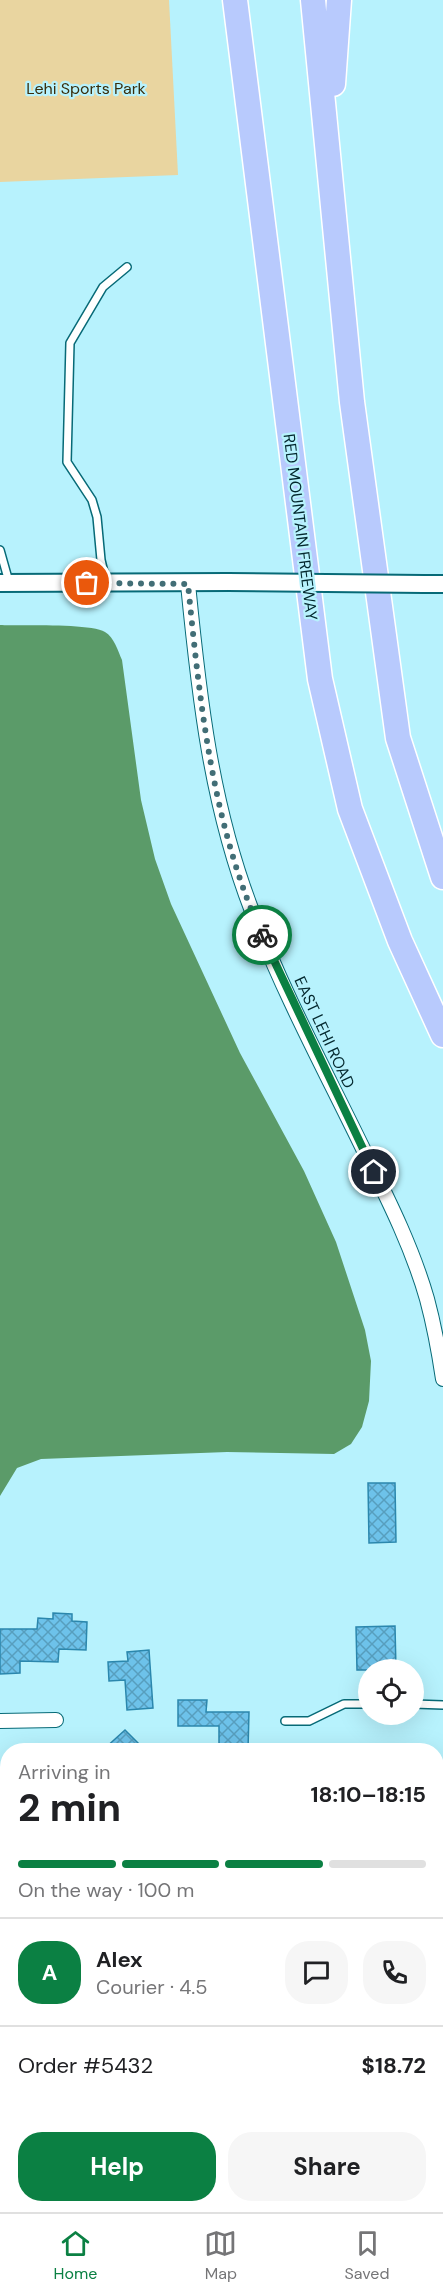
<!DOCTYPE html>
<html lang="en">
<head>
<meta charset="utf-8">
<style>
  :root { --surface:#fff; --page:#f6f6f6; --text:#202124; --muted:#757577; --line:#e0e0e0; --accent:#0b8043 }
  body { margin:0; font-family:"DM Sans",sans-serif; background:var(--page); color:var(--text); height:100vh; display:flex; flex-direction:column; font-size:22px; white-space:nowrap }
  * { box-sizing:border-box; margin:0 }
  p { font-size:20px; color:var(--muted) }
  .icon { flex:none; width:33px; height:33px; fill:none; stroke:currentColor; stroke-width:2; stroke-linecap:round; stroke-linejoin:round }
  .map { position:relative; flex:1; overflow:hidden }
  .sheet { position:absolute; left:0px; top:1743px; width:444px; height:470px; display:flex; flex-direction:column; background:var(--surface); border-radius:24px 24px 0 0; box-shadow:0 6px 24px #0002 }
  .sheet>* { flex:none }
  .tools { position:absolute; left:358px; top:1659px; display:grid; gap:12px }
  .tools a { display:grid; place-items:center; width:66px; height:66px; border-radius:50%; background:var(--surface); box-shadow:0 6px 24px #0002; font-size:30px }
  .pin { position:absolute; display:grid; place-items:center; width:51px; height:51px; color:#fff; margin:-26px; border:3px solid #fff; border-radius:50%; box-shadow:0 2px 6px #0007 }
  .courier { position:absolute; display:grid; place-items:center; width:60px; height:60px; margin:-30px; border:4px solid #0b8043; border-radius:50%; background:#fff; color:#222; box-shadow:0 2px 8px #0007 }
  .head em { font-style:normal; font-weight:700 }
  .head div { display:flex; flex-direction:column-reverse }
  .head { display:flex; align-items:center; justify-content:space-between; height:102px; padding:0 18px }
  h1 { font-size:39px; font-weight:700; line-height:45px }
  .bar { display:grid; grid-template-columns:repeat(4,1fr); gap:9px 6px; align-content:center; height:72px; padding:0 18px }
  .bar i { height:8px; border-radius:4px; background:var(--line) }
  .bar .on { background:var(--accent) }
  .bar p { grid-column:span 4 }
  .line { display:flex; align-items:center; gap:15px; padding:0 18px; border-top:2px solid var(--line) }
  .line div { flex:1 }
  .round { display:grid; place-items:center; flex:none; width:63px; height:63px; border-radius:24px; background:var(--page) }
  .primary-button { display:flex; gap:12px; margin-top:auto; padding:12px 18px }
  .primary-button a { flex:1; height:69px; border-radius:24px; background:var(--accent); color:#fff; font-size:24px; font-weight:700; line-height:69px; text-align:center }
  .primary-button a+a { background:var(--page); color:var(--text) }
  .tab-bar { display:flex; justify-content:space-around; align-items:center; height:84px; border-top:2px solid var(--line); background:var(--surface); font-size:16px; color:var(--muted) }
  .tab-bar a { display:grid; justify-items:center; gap:3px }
  .tab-bar .on { color:var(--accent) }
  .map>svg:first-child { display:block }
  .green { fill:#e9d5a0 }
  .water { fill:#5b9b69 }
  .building { fill:url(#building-cross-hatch); stroke:#2b87ad; stroke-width:1.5 }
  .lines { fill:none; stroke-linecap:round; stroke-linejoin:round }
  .service-casing { stroke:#076a77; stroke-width:10 }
  .minor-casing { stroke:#076a77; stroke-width:16 }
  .tertiary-casing { stroke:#076a77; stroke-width:20 }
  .motorway-casing { stroke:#fff; stroke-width:27 }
  .service { stroke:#fff; stroke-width:7 }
  .minor { stroke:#fff; stroke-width:14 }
  .tertiary { stroke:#fff; stroke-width:16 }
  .motorway { stroke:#b8cafd; stroke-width:24 }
  .tertiary-bridge-casing { stroke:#076a77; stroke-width:20; stroke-linecap:butt }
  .tertiary-bridge { stroke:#fff; stroke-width:16 }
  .done { stroke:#426e76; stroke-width:6; stroke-dasharray:0 10.8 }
  .route { stroke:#0b8043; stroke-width:8 }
  .labels { text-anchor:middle; stroke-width:4.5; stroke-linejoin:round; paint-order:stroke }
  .park-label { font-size:16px; fill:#392d0b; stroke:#b7f2fd }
  .street-label { font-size:16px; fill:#03272d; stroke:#b7f2fd }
</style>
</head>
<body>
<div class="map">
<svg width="443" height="2212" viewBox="0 0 443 2212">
  <defs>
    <pattern id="building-cross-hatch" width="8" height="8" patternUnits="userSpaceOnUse" patternTransform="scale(1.5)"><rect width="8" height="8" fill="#6dc2ea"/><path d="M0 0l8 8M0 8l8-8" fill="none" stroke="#579ebe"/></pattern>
  </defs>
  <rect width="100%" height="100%" fill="#b7f2fd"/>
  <!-- green -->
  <path class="green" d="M0 0H169L178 175 0 182Z"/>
  <!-- water -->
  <path class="water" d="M0 625C21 626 90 623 105 632 114 637 118 651 122 660L141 800 155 859 171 904 240 1053 304 1171 336 1242 365 1330 371 1361 369 1401 362 1427 351 1444 334 1454 227 1452 41 1459 17 1468 0 1496Z"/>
  <!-- building -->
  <path class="building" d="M368 1483H395L396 1542 369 1543Z
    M53 1613 72 1614V1621L87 1622 86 1650 59 1649 58 1662 20 1661V1673L0 1674V1629H37L38 1618 53 1619Z
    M395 1626 396 1670H357L356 1627Z
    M149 1650 153 1708 127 1710 125 1680 109 1681 108 1662 128 1661 127 1652Z
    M178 1700H207L206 1712H249L248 1750H219V1726H178Z
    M125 1730 145 1750H103Z"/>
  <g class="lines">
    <defs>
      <path id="service" d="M0 550 9 582
        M106 581 101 560 97 517 92 500 67 462 70 343 103 287 127 267
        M414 1704 443 1705
        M285 1721H309L344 1704H369
        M436 1884H443
        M436 1989 443 1988
        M436 2031H443
        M436 2150 443 2151"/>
      <path id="minor" d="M188 584C199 696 211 805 252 911 284 995 328 1076 367 1157 390 1203 413 1250 427 1299 434 1325 439 1352 443 1379
        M0 1721 56 1720
        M0 1965H8
        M0 2206 50 2205"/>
      <path id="tertiary" d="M0 583 228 582
        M424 584H443"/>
      <path id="motorway" d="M235 0 320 679 350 809 400 941 443 1035
        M313 0 352 402 398 738 443 877
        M333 84 339 0"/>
    </defs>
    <!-- service casing -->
    <use href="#service" class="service-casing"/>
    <!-- minor casing -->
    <use href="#minor" class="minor-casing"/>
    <!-- tertiary casing -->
    <use href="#tertiary" class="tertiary-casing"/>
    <!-- motorway casing -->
    <use href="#motorway" class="motorway-casing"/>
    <!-- service -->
    <use href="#service" class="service"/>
    <!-- minor -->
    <use href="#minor" class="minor"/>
    <!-- tertiary -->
    <use href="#tertiary" class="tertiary"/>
    <!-- motorway -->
    <use href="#motorway" class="motorway"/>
    <defs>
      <path id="tertiary-bridge" d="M228 582 424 584"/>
    </defs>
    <!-- tertiary-bridge casing -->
    <use href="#tertiary-bridge" class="tertiary-bridge-casing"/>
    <!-- tertiary-bridge -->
    <use href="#tertiary-bridge" class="tertiary-bridge"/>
  </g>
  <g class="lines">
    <!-- done -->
    <path class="done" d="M87 583 188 584C200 704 212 824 262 935"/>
    <!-- route -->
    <path class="route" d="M262 935 374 1172"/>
  </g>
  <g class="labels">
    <!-- park labels -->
    <g class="park-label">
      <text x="86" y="94">Lehi Sports Park</text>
    </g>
    <!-- street labels -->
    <g class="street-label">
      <text transform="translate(301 527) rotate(83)" y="6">RED MOUNTAIN FREEWAY</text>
      <text transform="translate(325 1032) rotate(65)" y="6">EAST LEHI ROAD</text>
    </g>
  </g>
</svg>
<div class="tools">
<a><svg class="icon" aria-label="locate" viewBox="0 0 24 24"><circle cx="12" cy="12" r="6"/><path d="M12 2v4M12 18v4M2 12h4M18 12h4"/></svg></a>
</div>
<div class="pin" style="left:87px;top:583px;background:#ea580c"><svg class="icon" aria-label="bag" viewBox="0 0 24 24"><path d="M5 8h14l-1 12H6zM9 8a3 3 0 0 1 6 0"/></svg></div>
<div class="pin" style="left:374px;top:1172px;background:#1f2937"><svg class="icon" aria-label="home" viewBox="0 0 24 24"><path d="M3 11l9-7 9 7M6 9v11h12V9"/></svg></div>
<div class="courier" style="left:262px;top:935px"><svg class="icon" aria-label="bike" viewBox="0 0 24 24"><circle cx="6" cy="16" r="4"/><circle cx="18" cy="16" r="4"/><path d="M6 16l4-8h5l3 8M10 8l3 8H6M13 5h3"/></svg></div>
<section class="sheet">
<div class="head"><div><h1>2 min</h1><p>Arriving in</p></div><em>18:10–18:15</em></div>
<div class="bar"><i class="on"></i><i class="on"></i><i class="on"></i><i></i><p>On the way · 100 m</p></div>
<div class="line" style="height:108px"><b class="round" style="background:var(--accent);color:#fff">A</b><div><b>Alex</b><p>Courier · 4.5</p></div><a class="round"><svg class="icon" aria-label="chat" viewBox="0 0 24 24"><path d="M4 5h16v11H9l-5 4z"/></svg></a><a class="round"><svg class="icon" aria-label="phone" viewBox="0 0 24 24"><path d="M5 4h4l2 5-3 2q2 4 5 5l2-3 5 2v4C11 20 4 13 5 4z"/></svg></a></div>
<div class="line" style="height:78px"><div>Order #5432</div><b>$18.72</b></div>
<div class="primary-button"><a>Help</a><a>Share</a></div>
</section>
</div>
<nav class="tab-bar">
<a class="on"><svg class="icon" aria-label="home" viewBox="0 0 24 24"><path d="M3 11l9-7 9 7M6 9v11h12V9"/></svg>Home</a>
<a><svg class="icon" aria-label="map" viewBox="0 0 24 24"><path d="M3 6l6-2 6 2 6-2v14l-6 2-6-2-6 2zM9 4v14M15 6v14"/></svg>Map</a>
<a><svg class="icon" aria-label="saved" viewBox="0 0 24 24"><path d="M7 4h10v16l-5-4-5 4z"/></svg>Saved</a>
</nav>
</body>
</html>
